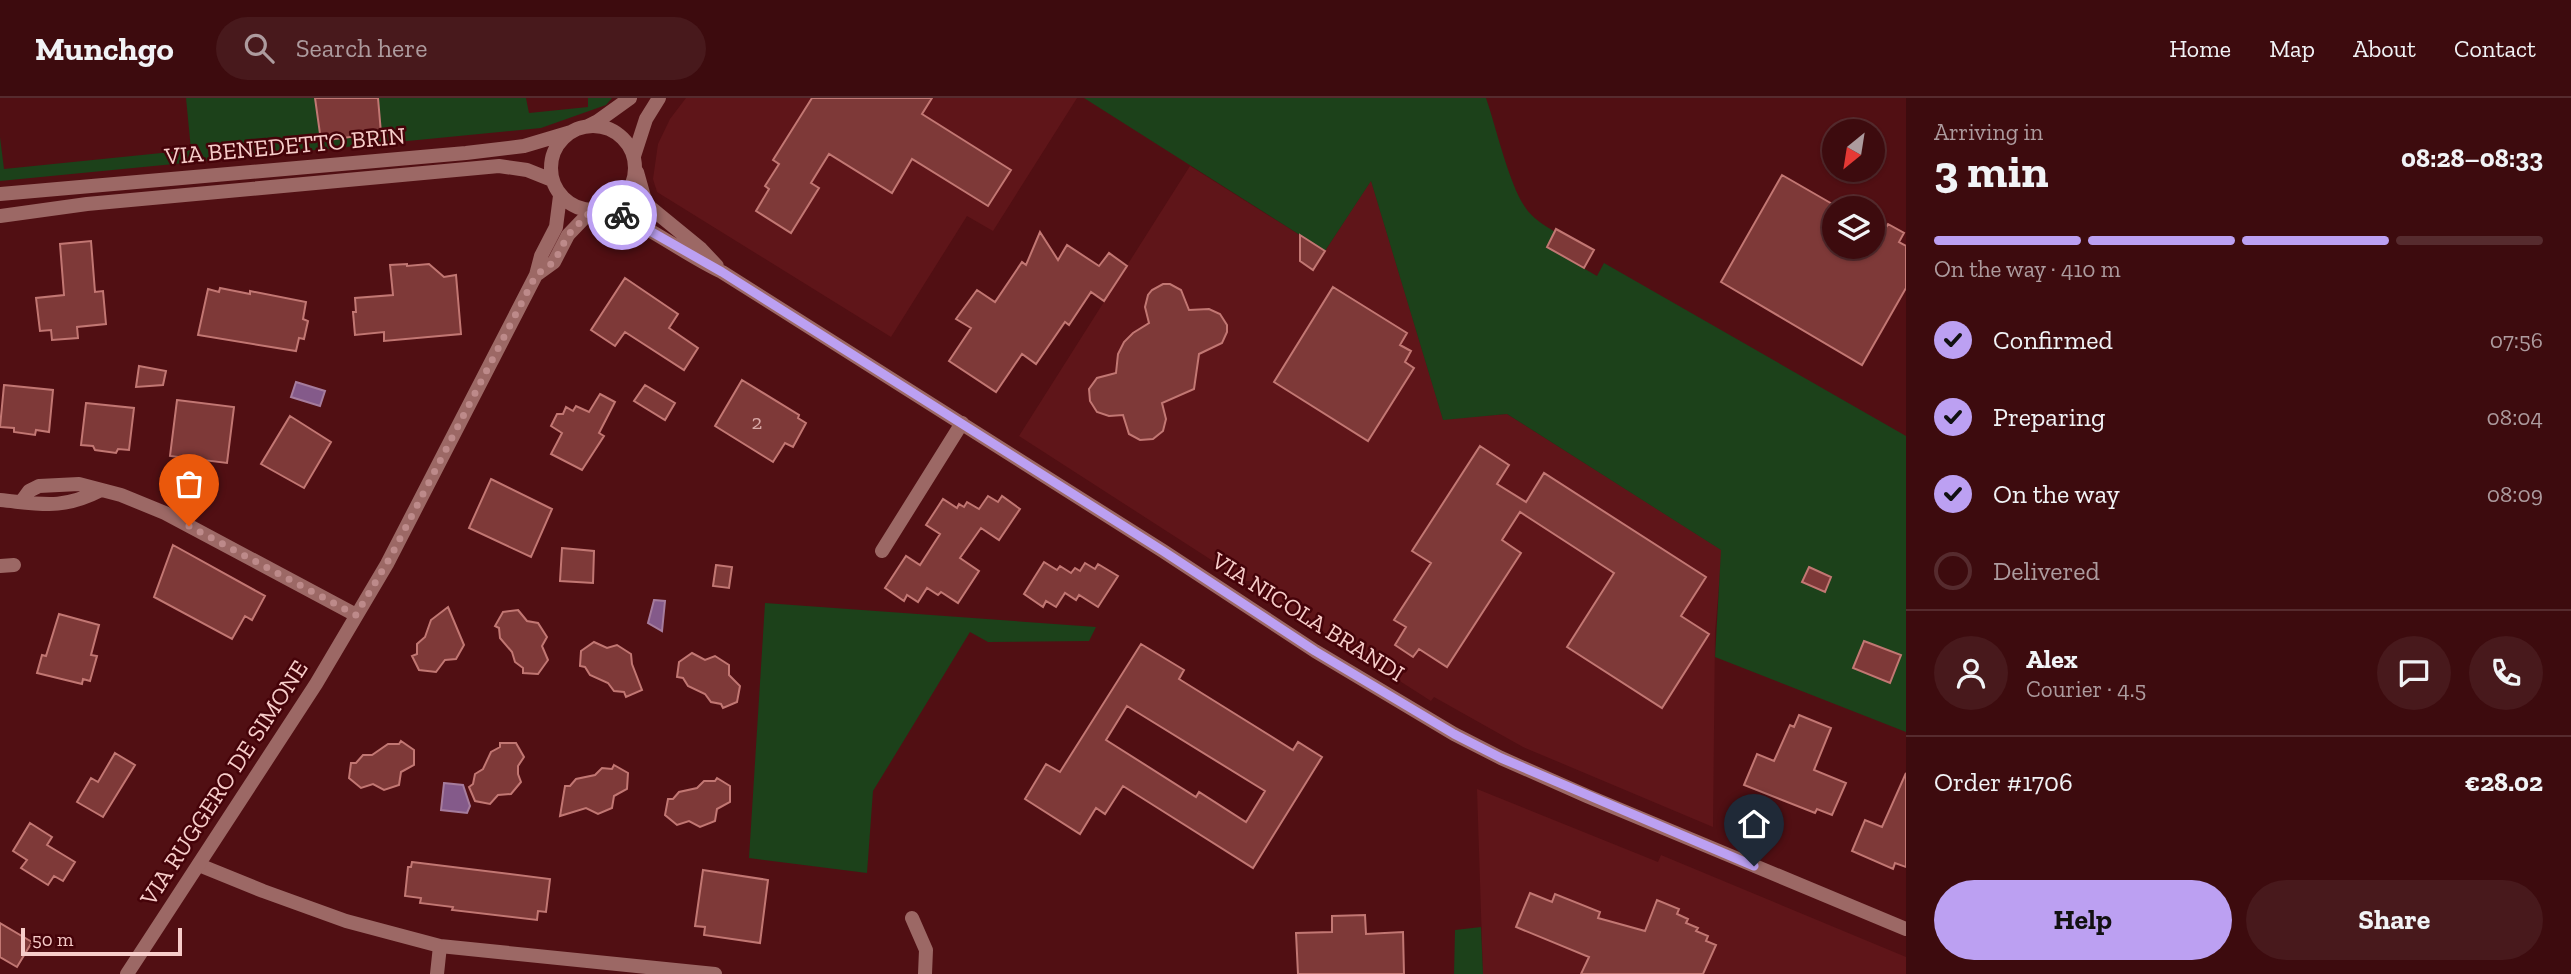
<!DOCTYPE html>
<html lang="en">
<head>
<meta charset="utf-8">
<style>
  :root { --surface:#3d0b0e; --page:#48191c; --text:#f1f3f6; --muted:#ad9b9e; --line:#562b2e; --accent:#bca0f2 }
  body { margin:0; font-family:"Zilla Slab",serif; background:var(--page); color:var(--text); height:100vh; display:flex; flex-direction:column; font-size:26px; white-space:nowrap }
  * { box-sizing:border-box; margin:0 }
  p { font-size:23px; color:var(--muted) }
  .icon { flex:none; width:38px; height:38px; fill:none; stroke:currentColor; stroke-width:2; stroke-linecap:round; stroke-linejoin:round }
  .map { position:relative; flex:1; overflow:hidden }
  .side { display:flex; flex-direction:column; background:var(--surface); width:665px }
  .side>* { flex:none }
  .needle { width:46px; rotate:210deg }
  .controls { position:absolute; left:1822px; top:21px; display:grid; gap:14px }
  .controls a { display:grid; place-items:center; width:63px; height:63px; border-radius:50%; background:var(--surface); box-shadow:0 2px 5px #0004,0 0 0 2px var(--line); font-size:35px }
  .scale { position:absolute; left:21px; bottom:18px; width:161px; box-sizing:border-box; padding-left:7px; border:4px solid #f7cdca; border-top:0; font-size:19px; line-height:24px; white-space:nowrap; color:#f7cdca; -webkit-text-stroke:5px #450309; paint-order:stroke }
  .pin { position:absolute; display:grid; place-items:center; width:60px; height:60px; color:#fff; margin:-72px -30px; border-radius:50% 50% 50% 0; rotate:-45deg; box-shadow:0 0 7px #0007 }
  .pin .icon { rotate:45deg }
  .courier { position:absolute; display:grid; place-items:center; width:70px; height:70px; margin:-35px; border:5px solid #bca0f2; border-radius:50%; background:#fff; color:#222; box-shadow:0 2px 9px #0007 }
  .overview em { font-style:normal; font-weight:700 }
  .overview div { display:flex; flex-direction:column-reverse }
  .overview { display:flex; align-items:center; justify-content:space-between; height:119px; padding:0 28px }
  h1 { font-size:46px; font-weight:700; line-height:52px }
  .bar { display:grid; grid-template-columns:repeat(4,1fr); gap:10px 7px; align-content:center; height:84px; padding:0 28px }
  .bar i { height:9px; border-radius:5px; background:var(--line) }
  .bar .on { background:var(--accent) }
  .bar p { grid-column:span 4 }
  .line { display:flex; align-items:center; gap:18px; padding:0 28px; border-top:2px solid var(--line) }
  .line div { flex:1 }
  .round { display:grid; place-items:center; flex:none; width:74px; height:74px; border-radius:37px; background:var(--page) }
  ol { padding:0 28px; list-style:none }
  li { display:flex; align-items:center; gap:21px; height:77px }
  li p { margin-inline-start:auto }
  li .icon { padding:7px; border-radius:50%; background:var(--accent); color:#111; stroke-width:4 }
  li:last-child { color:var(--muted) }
  li i { width:38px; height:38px; border:4px solid var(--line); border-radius:50% }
  .cta { display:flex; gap:14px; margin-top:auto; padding:14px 28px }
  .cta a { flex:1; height:80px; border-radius:42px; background:var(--accent); color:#111; font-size:28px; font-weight:700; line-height:80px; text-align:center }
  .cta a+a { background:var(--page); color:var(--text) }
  header { display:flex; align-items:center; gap:42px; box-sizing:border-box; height:98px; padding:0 35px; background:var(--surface); border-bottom:2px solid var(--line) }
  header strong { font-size:33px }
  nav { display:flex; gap:38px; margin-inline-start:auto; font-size:24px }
  .search { width:490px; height:63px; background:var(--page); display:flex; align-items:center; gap:18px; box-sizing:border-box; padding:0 24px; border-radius:38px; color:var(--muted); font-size:26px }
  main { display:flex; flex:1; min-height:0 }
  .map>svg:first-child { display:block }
  .built { fill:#5f1519 }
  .green { fill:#1c411a }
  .water { fill:#845a8a; stroke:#a67c9d; stroke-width:2 }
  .building { fill:#7e3938; stroke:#c27773; stroke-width:2; fill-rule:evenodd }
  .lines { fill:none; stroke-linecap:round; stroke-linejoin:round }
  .minor { stroke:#9c6865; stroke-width:14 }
  .tertiary { stroke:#9c6865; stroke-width:14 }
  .done { stroke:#bd8a8a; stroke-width:7; stroke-dasharray:0 12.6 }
  .route { stroke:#bca0f2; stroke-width:9 }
  .labels { text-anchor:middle; stroke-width:5; stroke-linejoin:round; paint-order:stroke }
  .number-label { font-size:21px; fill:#d9a8a6 }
  .street-label { font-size:24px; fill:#f7cdca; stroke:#450309 }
</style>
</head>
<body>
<header>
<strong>Munchgo</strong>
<div class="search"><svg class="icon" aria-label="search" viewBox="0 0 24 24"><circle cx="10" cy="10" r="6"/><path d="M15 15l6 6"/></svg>Search here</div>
<nav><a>Home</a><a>Map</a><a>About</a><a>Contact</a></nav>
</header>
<main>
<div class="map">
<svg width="1906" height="876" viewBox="0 0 1906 876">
  <rect width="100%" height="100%" fill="#510f13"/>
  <!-- built -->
  <path class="built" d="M686 0H1077L993 133 967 118 891 239 657 94 653 81 658 46 670 21Z
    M1190 68 1325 153 1371 82 1443 321 1507 316 1722 452 1715 534 1713 729 1523 649 1434 599 1431 603 1270 500 1266 491 1253 483H1244L1019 338Z
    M1477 691 1658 764 1661 757 1906 859V876H1483Z"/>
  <!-- green -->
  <path class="green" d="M186 0H315L321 43 381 35 378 0H526L529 15 588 9V0H612L606 7 541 30 0 83V39L4 71 191 52Z
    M1084 0H1486C1496 29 1509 86 1525 109 1532 120 1544 127 1555 134L1547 149 1597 178 1604 165 1906 338V634L1715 559 1721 452 1507 316 1443 322 1371 83 1325 153Z
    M765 505 1096 529 1089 543 988 544 970 534 873 693 867 775 749 760Z
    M1481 829 1483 876H1454L1455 832Z"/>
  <!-- water -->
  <path class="water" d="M296 284 325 293 320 308 291 299Z
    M654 502 665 503 662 533 648 525Z
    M444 685 463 687 470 708 467 715 441 712Z"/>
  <!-- building -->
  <path class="building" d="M315 0H378L381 35 321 43Z
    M812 0H932L922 16 1011 72 988 108 912 61 892 95 829 56 811 85 819 90 791 135 756 113 769 91 765 88 779 66 773 62Z
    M1782 77 1834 107V149H1872V128L1883 135 1888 126 1904 135 1899 144 1906 148V190L1862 267 1721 184Z
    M1556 131 1594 152 1584 170 1547 149Z
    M1040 134 1058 162 1067 147 1099 168 1109 155 1127 168 1104 203 1091 194 1069 227 1065 224 1036 266 1022 256 996 294 949 263 971 230 956 221 977 192 995 204 1022 164 1026 167Z
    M1300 137 1325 153 1313 172 1300 163Z
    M91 143 95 194 103 193 106 226 77 229 78 240 52 242 51 232 40 233 36 200 64 197 60 146Z
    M407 166V168L429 166 444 179 456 177 461 236 384 243V234L355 237 353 214H356L355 200 393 197 390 167Z
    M625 180 678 216 669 230 698 250 684 272 625 234 615 248 591 232Z
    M1163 186H1170L1181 192 1189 212 1209 211 1220 216 1227 227V234L1222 245 1199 256 1194 291 1162 305 1166 321 1163 333 1153 341 1140 342 1129 336 1123 317 1109 318 1097 314 1090 303 1089 291 1097 280 1116 275 1118 256 1124 244 1133 235 1149 225 1145 209 1148 197 1152 192Z
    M1333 189 1407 235 1400 247 1411 253 1405 264 1414 270 1368 343 1274 284Z
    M220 190 250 196V193L306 204 303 221 308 223 304 241 299 240 296 253 198 237 208 191 219 194Z
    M139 268 166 273 163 287 136 289Z
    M742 282 799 317 798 320 806 325 793 349 785 345 773 364 715 328Z
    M4 287 53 292 49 334 36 332 35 337 14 334V330L0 329Z
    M645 287 675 305 665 322 634 303Z
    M600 296 615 304 599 335 604 338 582 372 551 356 562 335 551 328 557 316H563L566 309 573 313 576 308 589 314Z
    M177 302 234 309 227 365 170 358Z
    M86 305 134 310 129 352 118 351 116 355 95 352 93 348 81 347Z
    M290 318 331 344 304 390 261 366Z
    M1480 348 1509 367 1497 386 1526 404 1544 375 1706 479 1681 518 1709 536 1662 610 1567 549 1614 475 1520 414 1502 442 1521 455 1447 569 1419 551 1413 559 1395 547 1406 529 1394 522 1431 465 1412 453Z
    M491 381 552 411 531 459 469 430Z
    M988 398 998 404 1002 398 1020 411 999 442 981 430 960 460 979 473 958 505 941 494 938 497 927 490 918 504 907 497 904 503 885 490 906 458 920 467 940 436 926 427 943 401 957 410 959 406 964 409 967 404 979 411Z
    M173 447 265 498 252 522 245 518 232 541 154 499Z
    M562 450 594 453 593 485 560 483Z
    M1044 464 1057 472 1060 468 1071 475 1075 470 1080 473 1085 465 1095 471 1098 466 1118 478 1098 509 1079 497 1076 502 1065 495 1056 509 1046 503 1043 509 1024 496Z
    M716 467 732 469 729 490 713 488Z
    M1809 469 1831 479 1825 494 1802 484Z
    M448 509 464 547 456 561 445 562 436 574 419 572 412 558 417 556V546L425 539 431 522Z
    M518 512 527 523 538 525 547 539 542 548 548 562 538 576 523 575V570L515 564 512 554 500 540 499 530 495 528 503 514Z
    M59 516 99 527 91 557 97 558 90 583 83 581 82 586 37 575 42 557 46 558Z
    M1864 543 1901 557 1890 585 1853 570Z
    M594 544 607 550 617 547 631 556 632 566 642 592 626 599 624 594 614 593 608 585 590 577 585 569 580 568 581 553Z
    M1141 546 1184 572 1179 581 1293 652 1298 644 1322 659 1253 770 1123 688 1105 716 1096 710 1080 736 1025 701 1046 666 1060 674ZM1127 608 1265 693 1246 724 1199 694 1196 699 1106 642Z
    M692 555 705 562 715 558 729 567V577L740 588 737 604 723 610 721 606 711 604 705 596 688 588 683 580 677 579 679 564Z
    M1799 617 1831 630 1814 672 1846 685 1832 717 1817 711 1815 715 1744 687 1757 656 1774 663 1790 627 1794 629Z
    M401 643 414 652V667L401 674 399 687 384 692 373 686 361 690 349 680 351 665H356L363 657H372L388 646H399Z
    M500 645H516L524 659 518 668V676L521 684 511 696 498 697 490 706 475 703 469 689 473 686 475 676 483 671 491 654 500 649Z
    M115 655 135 667 103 719 77 704 91 680 98 684Z
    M614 667 628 675 627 691 614 698 612 710 598 716 586 710 560 718 565 688H570L576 681 595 677 602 670 612 671Z
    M1906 675V769L1895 765 1893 771 1852 753 1865 722 1882 729Z
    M717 680 730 688V704L717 711 715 723 700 729 689 723 677 727 665 717 668 701H673L679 694 697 690 704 683H715Z
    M30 725 52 739 47 747 75 764 63 783 54 778 48 787 21 770 27 762 13 753Z
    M412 764 550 781 546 814 538 813 537 822 452 812 453 809 420 805 421 800 405 798 408 769H411Z
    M703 772 768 782 760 845 704 837 705 829 695 828Z
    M1530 795 1552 804 1555 796 1600 814 1598 820 1645 833 1657 802 1679 811 1677 816 1688 821 1686 825 1698 830 1696 833 1708 838 1706 843 1716 847 1703 876H1581L1589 859 1516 829Z
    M1365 817 1366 836 1403 834 1404 876H1298L1296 835 1332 834V818Z
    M0 825 32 844 17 869 0 859Z"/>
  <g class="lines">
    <!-- minor -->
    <path class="minor" d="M0 402C42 406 62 412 101 392
      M21 404 29 393 39 388 79 386 121 397 165 415 356 517
      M882 453 962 325
      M0 468 14 467
      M199 767 263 793 346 823 440 848 715 876
      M912 820 926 852 925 876
      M437 876 440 848"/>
    <!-- tertiary -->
    <path class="tertiary" d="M551 70a42 42 0 1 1 84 0a42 42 0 1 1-84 0Z
      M588 28 598 23 630 0
      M634 58 646 21 659 0
      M637 74 646 106 701 151 717 168
      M0 96 466 55 524 48 571 34
      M605 111C647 126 682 155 722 174L1163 453 1315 553 1454 636 1501 660 1587 698 1906 831
      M0 118 87 106 499 68 527 72 552 82
      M536 177 554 164 568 137 591 113
      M127 876 316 586 387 466 536 177 541 158 556 129 560 98"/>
  </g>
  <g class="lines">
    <!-- done -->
    <path class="done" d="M189 428 356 517 391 458 536 177 554 164 568 137 591 113 605 111 622 117"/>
    <!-- route -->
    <path class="route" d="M622 117 722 174 1163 453 1315 553 1454 636 1501 660 1754 768"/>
  </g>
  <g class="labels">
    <!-- number labels -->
    <g class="number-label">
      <text x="757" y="331">2</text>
    </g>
    <!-- street labels -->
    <g class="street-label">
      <text transform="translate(285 48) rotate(-5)" y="8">VIA BENEDETTO BRIN</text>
      <text transform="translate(1308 519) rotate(32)" y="8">VIA NICOLA BRANDI</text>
      <text transform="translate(224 685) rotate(-57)" y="8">VIA RUGGERO DE SIMONE</text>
    </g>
  </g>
</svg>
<div class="controls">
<a><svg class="needle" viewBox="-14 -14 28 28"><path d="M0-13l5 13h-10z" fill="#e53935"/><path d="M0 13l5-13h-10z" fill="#ad9b9e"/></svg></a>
<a><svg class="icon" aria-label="layers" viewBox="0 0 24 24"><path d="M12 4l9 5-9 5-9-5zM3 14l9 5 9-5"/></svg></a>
</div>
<div class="scale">50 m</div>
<div class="pin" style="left:189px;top:428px;background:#ea580c"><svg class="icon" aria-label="bag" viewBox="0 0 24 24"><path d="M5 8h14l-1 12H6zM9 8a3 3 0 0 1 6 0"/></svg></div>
<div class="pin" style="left:1754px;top:768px;background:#1f2937"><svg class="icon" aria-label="home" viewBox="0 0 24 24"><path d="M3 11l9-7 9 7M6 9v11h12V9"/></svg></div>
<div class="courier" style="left:622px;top:117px"><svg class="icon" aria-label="bike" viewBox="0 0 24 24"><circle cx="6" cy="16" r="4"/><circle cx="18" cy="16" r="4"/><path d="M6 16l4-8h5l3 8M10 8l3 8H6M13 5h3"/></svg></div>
</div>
<section class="side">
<div class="overview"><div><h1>3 min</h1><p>Arriving in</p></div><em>08:28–08:33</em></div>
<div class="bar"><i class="on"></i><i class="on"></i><i class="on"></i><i></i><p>On the way · 410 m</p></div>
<ol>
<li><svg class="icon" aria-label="check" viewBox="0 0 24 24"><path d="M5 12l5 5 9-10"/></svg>Confirmed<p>07:56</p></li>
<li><svg class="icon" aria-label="check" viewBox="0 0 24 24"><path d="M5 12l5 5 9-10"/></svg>Preparing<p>08:04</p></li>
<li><svg class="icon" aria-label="check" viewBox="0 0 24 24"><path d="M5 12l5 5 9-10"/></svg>On the way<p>08:09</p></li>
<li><i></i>Delivered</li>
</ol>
<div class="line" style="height:126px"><a class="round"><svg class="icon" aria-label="person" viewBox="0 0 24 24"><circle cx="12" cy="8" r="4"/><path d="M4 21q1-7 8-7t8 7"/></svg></a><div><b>Alex</b><p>Courier · 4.5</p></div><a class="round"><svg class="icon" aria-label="chat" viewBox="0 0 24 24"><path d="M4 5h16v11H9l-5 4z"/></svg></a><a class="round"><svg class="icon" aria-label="phone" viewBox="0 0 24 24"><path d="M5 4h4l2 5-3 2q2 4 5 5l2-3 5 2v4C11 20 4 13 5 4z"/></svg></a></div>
<div class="line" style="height:91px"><div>Order #1706</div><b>€28.02</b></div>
<div class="cta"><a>Help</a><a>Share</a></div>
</section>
</main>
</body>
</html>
